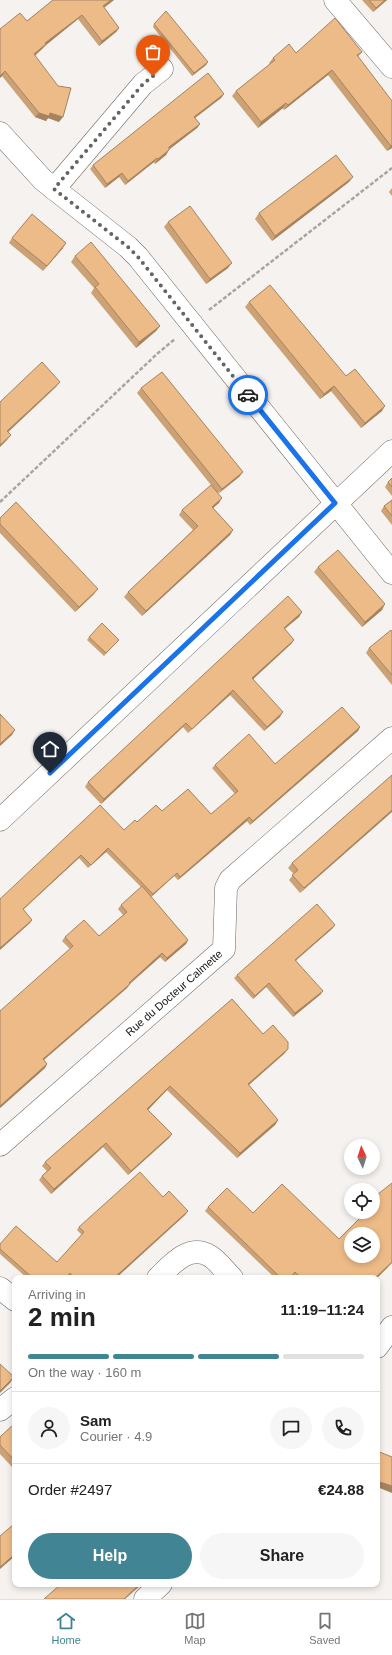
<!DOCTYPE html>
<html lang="en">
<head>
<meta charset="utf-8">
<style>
  :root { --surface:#fff; --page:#f6f6f6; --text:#222; --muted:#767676; --line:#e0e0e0; --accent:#418594 }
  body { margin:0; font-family:Helvetica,sans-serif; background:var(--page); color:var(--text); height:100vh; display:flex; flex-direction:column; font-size:15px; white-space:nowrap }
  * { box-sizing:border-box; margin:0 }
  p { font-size:13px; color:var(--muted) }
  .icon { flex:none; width:22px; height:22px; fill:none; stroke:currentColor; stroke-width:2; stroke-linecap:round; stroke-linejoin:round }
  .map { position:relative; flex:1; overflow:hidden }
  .sheet { position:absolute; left:12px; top:1275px; width:368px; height:312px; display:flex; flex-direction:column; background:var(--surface); border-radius:8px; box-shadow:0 2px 6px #0003 }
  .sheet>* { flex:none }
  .needle { width:26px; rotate:356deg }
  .tools { position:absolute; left:344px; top:1139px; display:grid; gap:8px }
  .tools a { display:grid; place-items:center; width:36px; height:36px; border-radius:50%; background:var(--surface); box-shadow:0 2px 6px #0003; font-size:20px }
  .pin { position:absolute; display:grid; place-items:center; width:34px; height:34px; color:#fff; margin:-41px -17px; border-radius:50% 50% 50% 0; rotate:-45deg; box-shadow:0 0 4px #0007 }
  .pin .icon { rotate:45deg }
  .courier { position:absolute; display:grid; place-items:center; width:40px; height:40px; margin:-20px; border:3px solid #1a73e8; border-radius:50%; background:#fff; color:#222; box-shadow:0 1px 5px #0007 }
  .headline em { font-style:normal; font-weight:700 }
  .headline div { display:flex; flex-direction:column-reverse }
  .headline { display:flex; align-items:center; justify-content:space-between; height:68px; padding:0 16px }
  h1 { font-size:26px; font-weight:700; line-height:30px }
  .bar { display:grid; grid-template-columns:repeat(4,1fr); gap:6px 4px; align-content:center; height:48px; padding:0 16px }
  .bar i { height:5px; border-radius:3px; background:var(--line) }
  .bar .on { background:var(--accent) }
  .bar p { grid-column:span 4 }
  .line { display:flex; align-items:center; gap:10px; padding:0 16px; border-top:1px solid var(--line) }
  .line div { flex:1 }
  .round { display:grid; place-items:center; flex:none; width:42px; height:42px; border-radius:21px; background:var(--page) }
  .button { display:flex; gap:8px; margin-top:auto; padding:8px 16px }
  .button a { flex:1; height:46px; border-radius:24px; background:var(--accent); color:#fff; font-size:16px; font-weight:700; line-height:46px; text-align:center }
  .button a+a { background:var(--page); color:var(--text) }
  .tab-bar { display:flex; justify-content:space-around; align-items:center; height:56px; border-top:1px solid var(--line); background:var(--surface); font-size:11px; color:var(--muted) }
  .tab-bar a { display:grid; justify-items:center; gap:2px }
  .tab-bar .on { color:var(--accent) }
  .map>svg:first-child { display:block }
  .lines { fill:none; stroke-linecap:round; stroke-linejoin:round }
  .minor-casing { stroke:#6d6a68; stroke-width:23 }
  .tertiary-casing { stroke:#6d6a68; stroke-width:23 }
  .path { stroke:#a7a5a3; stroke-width:2.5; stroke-dasharray:4 2; stroke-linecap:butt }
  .minor { stroke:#fff; stroke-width:22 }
  .tertiary { stroke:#fff; stroke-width:22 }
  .wall { fill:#cca175 }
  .shaded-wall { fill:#a6835f }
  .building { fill:#edbb88; stroke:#a6835f; fill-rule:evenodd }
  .done { stroke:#666463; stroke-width:4; stroke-dasharray:0 7.2 }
  .route { stroke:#1a73e8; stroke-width:5 }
  .labels { text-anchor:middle; stroke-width:3; stroke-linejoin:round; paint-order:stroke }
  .street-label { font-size:11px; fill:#191818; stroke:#f5f2ef }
</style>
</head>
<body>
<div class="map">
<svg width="392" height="1599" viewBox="0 0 392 1599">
  <rect width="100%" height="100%" fill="#f5f2ef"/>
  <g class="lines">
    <defs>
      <g id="minor">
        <path d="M0 133 43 180 128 247 138 257 392 573"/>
        <path d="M54 189 143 84 162 69"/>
        <path d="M0 820 392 451"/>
        <path id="s1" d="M0 1145 224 949 226 888 230 880 392 738"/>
        <path d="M158 1278C171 1265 189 1243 210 1256 218 1261 225 1271 232 1278"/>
        <path d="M0 1288 15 1300"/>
        <path d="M0 1410 15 1398"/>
      </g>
      <path id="tertiary" d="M335 0 392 67
        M377 1347 392 1327
        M145 1599 161 1584"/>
    </defs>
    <!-- minor casing -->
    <use href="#minor" class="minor-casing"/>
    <!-- tertiary casing -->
    <use href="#tertiary" class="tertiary-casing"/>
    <!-- path -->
    <path class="path" d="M209 310 392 168
      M0 502 158 353 175 339"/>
    <!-- minor -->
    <use href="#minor" class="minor"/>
    <!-- tertiary -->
    <use href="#tertiary" class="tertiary"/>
  </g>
  <!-- wall -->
  <path class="wall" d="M53 0H114L104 8 119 28 116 32 99 46 78 19 46 45 35 56 59 122 48 118 46 121 35 117 2 76 0 78V29L27 21Z
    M362 0H387L373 12Z
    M154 24 206 65 192 76 153 27Z
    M362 52 358 57 392 148 387 151 328 75 284 110 283 108 258 128 232 96 236 91 270 64 269 63 273 58 296 53Z
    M224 94 221 98 195 118 200 124 197 128 169 149 166 155 155 164 154 162 125 185 119 177 105 188 90 169 93 165Z
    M349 182 272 241 255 219 259 213Z
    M392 188V196L389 192Z
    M168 222 228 268 206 284 164 227Z
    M12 238 63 248 43 271 9 243Z
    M75 256 160 326 156 331 136 348 91 293 94 288 71 262Z
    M249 302 346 376 382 411 361 428 331 391 320 399 245 307Z
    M141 388 243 472 239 477 218 493 219 503 213 508 233 530 230 535 142 616 124 597 128 592 193 530 179 515 182 510 211 485 137 393Z
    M392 478V496L385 487 388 482Z
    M392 500V525L381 511 384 506Z
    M0 518 94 594 75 612 0 533Z
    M318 567 382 610 362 627 314 572Z
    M302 612 299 617 284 629 294 640 291 644 253 679 280 717 264 731 230 695 188 733 183 727 101 804 85 787 88 782Z
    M392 632V685L366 653 369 648Z
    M89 637 119 640 104 656 87 640Z
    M360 727 358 731 250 825 247 821 178 880 174 876 151 897 188 940 186 944 165 962 160 957 130 984 127 988 44 1060 47 1064 45 1068 0 1108 70 949 62 941 65 937 99 936 123 915 118 909 121 905 141 887 106 852 88 868 79 858 23 910 32 920 30 923 0 899 137 822 162 811 211 814 235 794 212 768 215 765 275 764Z
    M392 775 300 893 289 880 294 874 288 868 292 863Z
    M333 928 296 960 321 994 293 1017 266 987 253 999 234 978 237 975Z
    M232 999 263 1034 285 1053 249 1085 278 1120 275 1125 237 1158 167 1090 148 1110 172 1134 169 1138 128 1175 103 1147 51 1194 39 1180 42 1176 47 1171 42 1166 45 1162Z
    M163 1197 188 1211 185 1215 116 1278H69L68 1276 66 1278H27L0 1254V1244L57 1262 82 1235 77 1230 79 1227Z
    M208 1207 253 1213 339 1239 360 1218 356 1213 357 1212H373L388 1267 377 1278H294L292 1276 291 1278H275L205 1211Z
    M15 1423V1464L12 1467 0 1454V1437Z"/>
  <!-- shaded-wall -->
  <path class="shaded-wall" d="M111 0H114L99 11 103 6Z
    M385 0H387L373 12 376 8Z
    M82 15 78 19 46 45 42 49 30 59 34 54 45 43Z
    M119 28 116 32 99 46 102 41Z
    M208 62 206 65 192 76 194 73Z
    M332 70 328 75 284 110 288 105Z
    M5 71 2 76 0 78V76Z
    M224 94 221 98 191 121 194 117Z
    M286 103 283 108 258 128 261 122Z
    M39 113H50L63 117 59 122 48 118 46 121 35 117Z
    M200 124 197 128 166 152 169 147Z
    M392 145V148L387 151 391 146Z
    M169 150 166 155 155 164 158 159Z
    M157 158 154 162 125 185 128 181Z
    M122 173 119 177 105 188 107 184Z
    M353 177 349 182 272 241 275 236Z
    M66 243 63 248 43 271 47 266Z
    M232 263 228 268 206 284 210 279Z
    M160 326 156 331 136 348 139 342Z
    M60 382 56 387 4 436 7 431Z
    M334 386 331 391 320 399 324 394Z
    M385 406 382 411 361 428 365 423Z
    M11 435 7 440 0 447V445Z
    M243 472 239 477 218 494 222 489Z
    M222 498 219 503 208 512 212 507Z
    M233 530 230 535 142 616 146 611Z
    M98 589 94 594 75 612 79 607Z
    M385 604 382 610 362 627 365 622Z
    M302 612 299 617 280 633 284 628Z
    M294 640 291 644 249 683 252 678Z
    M233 690 230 695 188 733 192 729Z
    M283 712 280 717 264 731 267 727Z
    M186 723 183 727 101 804 104 799Z
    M360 727 358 731 250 825 253 821Z
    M15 730 12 735 0 746V744Z
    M392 810V812L300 893 304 888Z
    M249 817 247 821 178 880 180 877Z
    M108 848 106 852 88 868Z
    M81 855 79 858 20 912 23 909Z
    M177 873 174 876 151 897 153 894Z
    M32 920 30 923 0 950V948Z
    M335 925 333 928 293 963 295 960Z
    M188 940 186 944 165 962 167 958Z
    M162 953 160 957 126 987 130 984 127 988 40 1063 43 1059Z
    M269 983 266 987 253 999 255 996Z
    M323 991 321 994 293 1017 295 1013Z
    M288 1049 285 1053 245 1088 248 1084Z
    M47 1064 45 1068 0 1108V1106Z
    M170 1086 167 1090 144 1114 147 1109Z
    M278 1120 275 1125 237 1158 240 1153Z
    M172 1134 169 1138 128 1175 131 1171Z
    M106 1143 103 1147 51 1194 54 1189Z
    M188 1211 185 1215 116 1278H114Z
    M392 1262V1263L377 1278H375Z
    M14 1377 10 1383 0 1393V1391Z
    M377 1481 392 1486V1493L377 1487Z
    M15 1554V1556L0 1569V1567Z
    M140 1584H142L125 1599H124Z"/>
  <!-- building -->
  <path class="building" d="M53 0H111L103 6 119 28 102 41 82 15 45 43 46 44 34 54 58 86 71 88 63 117 50 113 49 116 39 113 5 71 0 76V29L20 13 27 21Z
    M369 0H385L376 8Z
    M166 11 208 62 194 73 154 24Z
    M335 18 362 52 357 55 392 101V145L391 146 332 70 288 105 286 103 261 122 236 91 275 60 273 58 289 44 296 53Z
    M208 73 224 94 194 117 200 124 169 147V150L158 159 157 158 128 181 122 173 107 184 93 165Z
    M336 155 353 177 275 236 259 213Z
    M190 206 232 263 210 279 168 222Z
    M32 214 66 243 47 266 12 238Z
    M91 242 160 326 139 342 95 287 99 284 75 256Z
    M270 285 346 376 355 369 385 406 365 423 334 386 324 394 249 302Z
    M42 362 60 382 7 431 11 435 0 445V402Z
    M162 372 243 472 222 489 141 388Z
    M392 478V487L388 482Z
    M211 485 222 498 212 507 233 530 146 611 128 592 198 526 182 510Z
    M392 500V516L384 506Z
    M16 502 98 589 79 607 0 524V518Z
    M338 550 385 604 365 622 318 567Z
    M288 596 302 612 284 628 294 640 252 678 283 712 267 727 233 690 192 729 186 723 104 799 88 782Z
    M102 623 119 640 106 653 89 637Z
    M391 630 392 632V675L369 648Z
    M342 707 360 727 253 821 249 817 180 877 177 873 153 894 108 848 91 865 81 855 23 909 32 920 0 948V899L100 805 124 830 135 820 137 822 156 805 162 811 188 789 211 814 238 791 215 765 249 734 275 764Z
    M0 714 15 730 0 744Z
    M392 775V810L304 888 292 875 298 870 292 863Z
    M142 886 188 940 167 958 162 953 129 983 130 984 43 1059 47 1064 0 1106V1011L73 946 65 937 84 920 99 936 127 912 121 905Z
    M317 904 335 925 295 960 323 991 295 1013 269 983 255 996 237 975Z
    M232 999 263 1034 273 1025 288 1042V1049L248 1084 278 1120 240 1153 170 1086 147 1109 172 1134 131 1171 106 1143 54 1189 42 1176 51 1168 45 1162Z
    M140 1172 163 1197 169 1191 188 1211 114 1278H73L70 1273 66 1278H33L0 1249V1244L16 1226 57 1262 84 1232 79 1227Z
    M392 1183V1262L375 1278H301L295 1272 290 1278H281L208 1207 227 1188 253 1213 282 1184 339 1239 363 1215 361 1212H373V1198ZM351 1234H373V1256H351Z
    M0 1364 14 1377 0 1391Z
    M15 1423V1461L0 1445V1437Z
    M377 1451 392 1457V1486L377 1481Z
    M14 1524 15 1526V1554L0 1567V1536Z
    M61 1584H140L124 1599H44Z"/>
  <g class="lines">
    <!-- done -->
    <path class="done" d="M153 76 143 84 54 189 128 247 138 257 248 395"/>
    <!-- route -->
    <path class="route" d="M50 773 335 503 248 395"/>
  </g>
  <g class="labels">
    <!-- street labels -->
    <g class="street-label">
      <text dy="4" stroke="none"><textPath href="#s1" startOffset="231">Rue du Docteur Calmette</textPath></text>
    </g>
  </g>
</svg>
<div class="tools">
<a><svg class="needle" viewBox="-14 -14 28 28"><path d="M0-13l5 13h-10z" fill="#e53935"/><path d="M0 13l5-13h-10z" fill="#767676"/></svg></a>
<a><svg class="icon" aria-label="locate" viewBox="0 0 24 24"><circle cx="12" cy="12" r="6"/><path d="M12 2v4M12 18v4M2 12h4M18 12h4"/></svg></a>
<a><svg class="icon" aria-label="layers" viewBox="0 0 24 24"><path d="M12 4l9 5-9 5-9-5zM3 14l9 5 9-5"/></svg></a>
</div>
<div class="pin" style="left:153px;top:76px;background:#ea580c"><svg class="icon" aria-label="bag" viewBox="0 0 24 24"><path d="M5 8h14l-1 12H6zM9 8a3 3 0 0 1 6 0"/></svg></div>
<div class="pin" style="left:50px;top:773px;background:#1f2937"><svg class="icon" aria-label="home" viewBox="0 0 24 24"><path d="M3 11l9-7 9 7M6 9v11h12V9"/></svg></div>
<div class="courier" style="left:248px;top:395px"><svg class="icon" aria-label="car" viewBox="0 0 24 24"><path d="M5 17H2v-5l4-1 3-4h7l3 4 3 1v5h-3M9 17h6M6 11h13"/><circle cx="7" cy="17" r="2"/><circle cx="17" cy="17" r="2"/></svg></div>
<section class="sheet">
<div class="headline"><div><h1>2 min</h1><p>Arriving in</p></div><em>11:19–11:24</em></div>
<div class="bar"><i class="on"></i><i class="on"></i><i class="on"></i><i></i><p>On the way · 160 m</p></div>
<div class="line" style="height:72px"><a class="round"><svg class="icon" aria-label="person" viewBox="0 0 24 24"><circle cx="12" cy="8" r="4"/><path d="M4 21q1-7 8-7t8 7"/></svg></a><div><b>Sam</b><p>Courier · 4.9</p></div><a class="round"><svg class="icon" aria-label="chat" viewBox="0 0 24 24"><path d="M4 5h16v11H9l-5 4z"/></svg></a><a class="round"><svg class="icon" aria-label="phone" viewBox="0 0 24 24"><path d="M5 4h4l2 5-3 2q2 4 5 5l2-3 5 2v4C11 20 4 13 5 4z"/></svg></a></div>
<div class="line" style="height:52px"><div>Order #2497</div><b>€24.88</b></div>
<div class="button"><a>Help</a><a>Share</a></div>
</section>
</div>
<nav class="tab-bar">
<a class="on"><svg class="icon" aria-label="home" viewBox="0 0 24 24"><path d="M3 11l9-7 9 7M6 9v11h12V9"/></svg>Home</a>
<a><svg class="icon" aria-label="map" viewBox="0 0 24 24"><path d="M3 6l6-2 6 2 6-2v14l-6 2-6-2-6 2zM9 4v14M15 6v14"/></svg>Map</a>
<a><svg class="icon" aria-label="saved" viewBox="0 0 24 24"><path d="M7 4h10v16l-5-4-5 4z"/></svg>Saved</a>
</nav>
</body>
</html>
